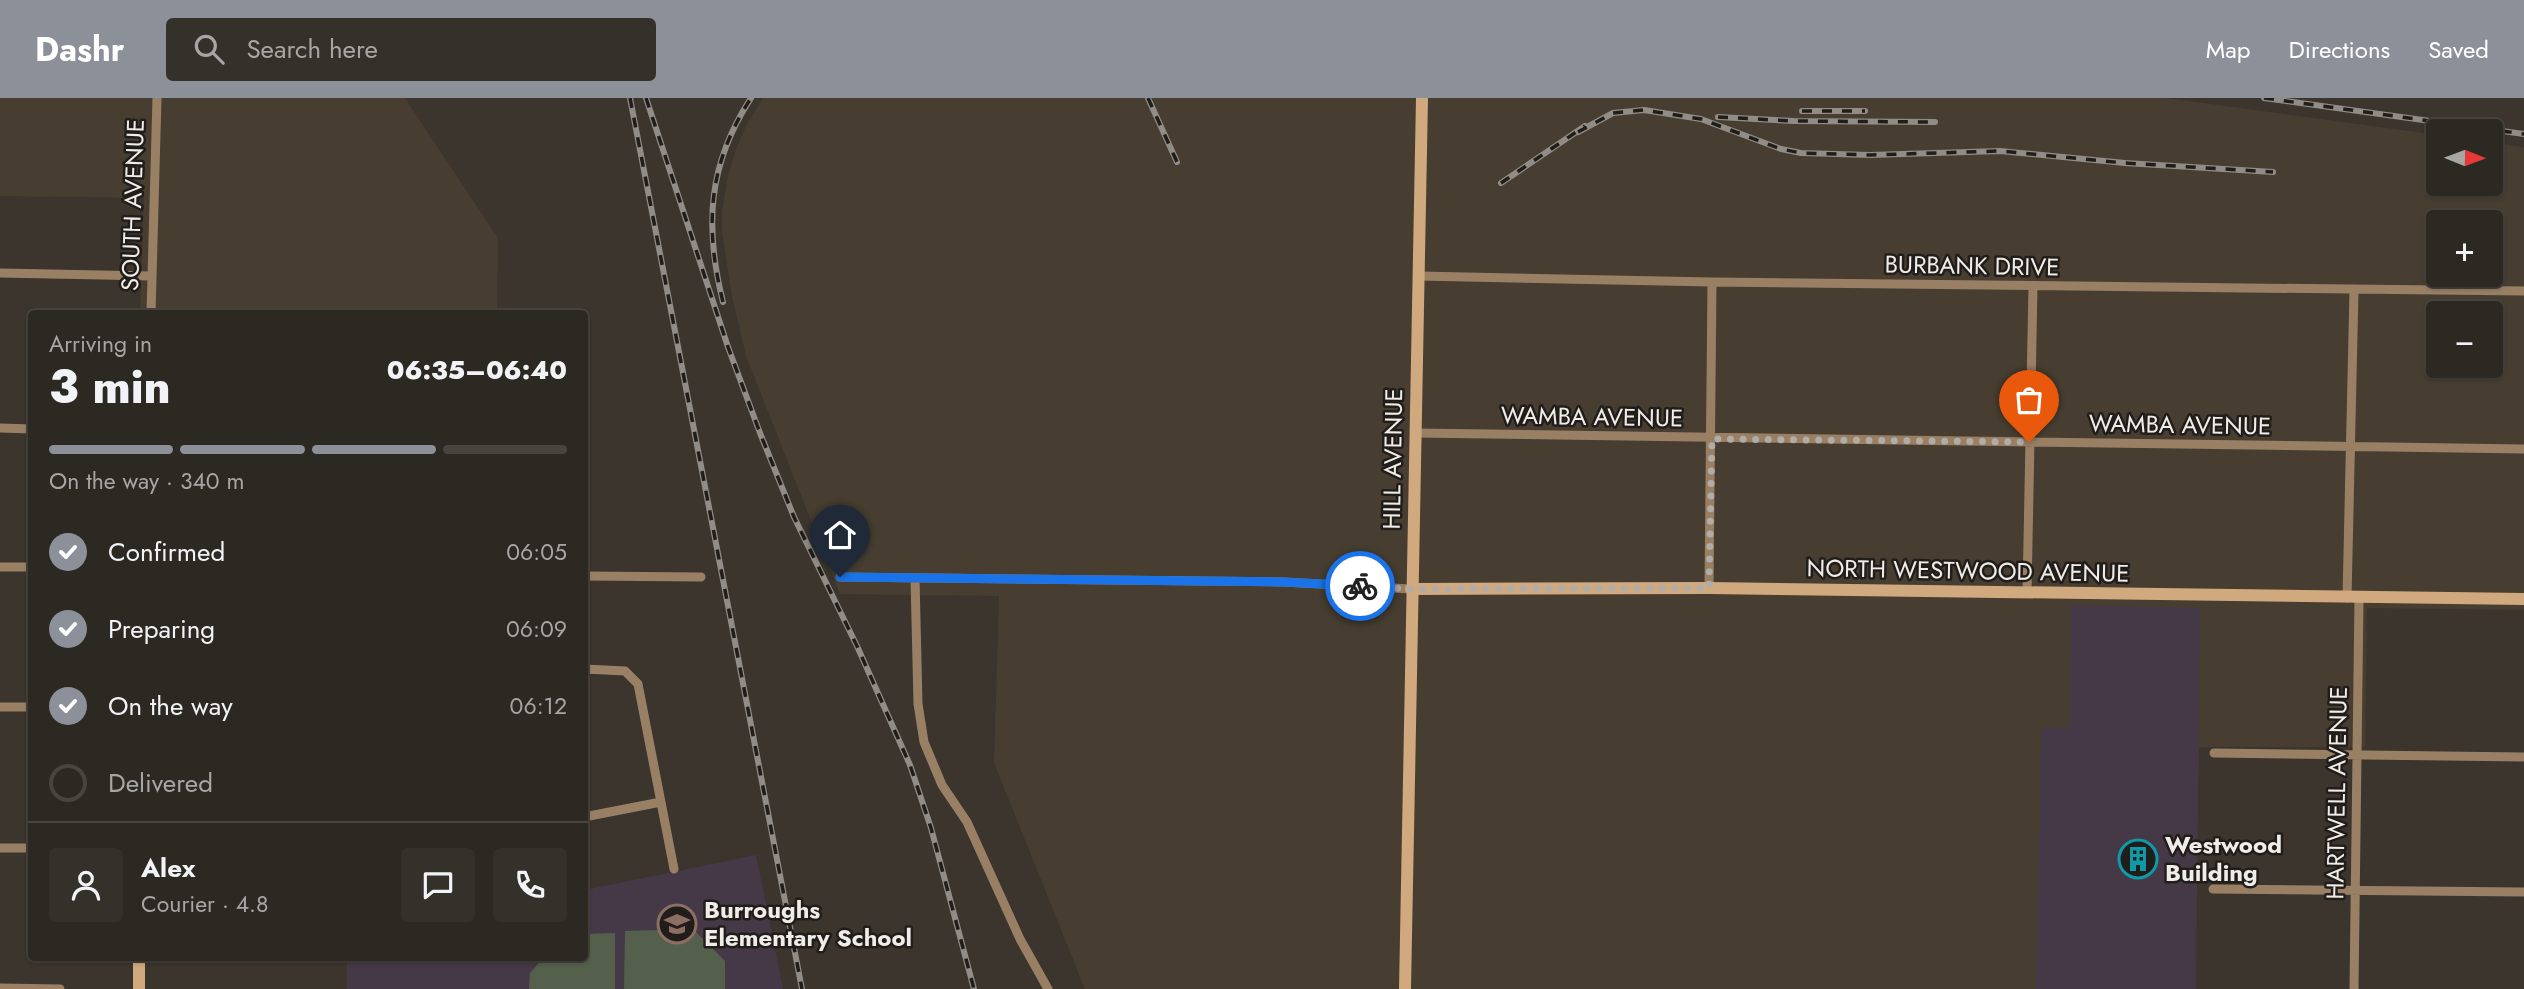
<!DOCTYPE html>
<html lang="en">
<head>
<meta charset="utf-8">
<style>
  :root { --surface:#2c2822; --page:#34302a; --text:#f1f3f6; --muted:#a6a6a5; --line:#484440; --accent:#8c9099 }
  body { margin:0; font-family:Jost,sans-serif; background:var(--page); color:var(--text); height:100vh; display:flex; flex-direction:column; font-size:26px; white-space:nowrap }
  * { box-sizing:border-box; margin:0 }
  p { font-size:23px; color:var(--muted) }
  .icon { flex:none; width:38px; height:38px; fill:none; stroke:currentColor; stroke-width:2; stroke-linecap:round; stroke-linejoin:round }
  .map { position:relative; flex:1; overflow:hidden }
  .panel { position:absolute; left:28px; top:212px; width:560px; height:651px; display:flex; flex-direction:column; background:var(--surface); border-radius:7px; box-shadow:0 2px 5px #0004,0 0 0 2px var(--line) }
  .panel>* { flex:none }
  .needle { width:46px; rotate:91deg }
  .buttons { position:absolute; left:2426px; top:21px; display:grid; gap:14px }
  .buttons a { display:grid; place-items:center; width:77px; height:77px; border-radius:7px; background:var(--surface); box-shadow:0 2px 5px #0004,0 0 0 2px var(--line); font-size:35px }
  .pin { position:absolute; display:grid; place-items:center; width:60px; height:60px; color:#fff; margin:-72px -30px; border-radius:50% 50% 50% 0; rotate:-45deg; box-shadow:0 0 7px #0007 }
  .pin .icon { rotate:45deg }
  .courier { position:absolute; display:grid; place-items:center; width:70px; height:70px; margin:-35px; border:5px solid #1a73e8; border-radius:50%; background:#fff; color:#222; box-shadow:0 2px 9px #0007 }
  .headline em { font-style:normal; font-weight:800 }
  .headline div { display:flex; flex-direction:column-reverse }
  .headline { display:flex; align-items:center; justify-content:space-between; height:119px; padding:0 21px }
  h1 { font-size:46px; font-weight:800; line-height:52px }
  .bar { display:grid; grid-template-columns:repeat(4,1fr); gap:10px 7px; align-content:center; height:84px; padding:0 21px }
  .bar i { height:9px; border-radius:5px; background:var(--line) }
  .bar .active { background:var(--accent) }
  .bar p { grid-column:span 4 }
  .line { display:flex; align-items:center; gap:18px; padding:0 21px; border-top:2px solid var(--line) }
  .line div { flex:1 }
  .round { display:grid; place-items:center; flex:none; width:74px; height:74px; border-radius:7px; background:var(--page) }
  ol { padding:0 21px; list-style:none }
  li { display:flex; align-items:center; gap:21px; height:77px }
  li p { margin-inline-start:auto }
  li .icon { padding:7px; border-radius:50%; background:var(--accent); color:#fff; stroke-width:4 }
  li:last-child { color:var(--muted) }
  li i { width:38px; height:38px; border:4px solid var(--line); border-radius:50% }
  header { display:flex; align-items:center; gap:42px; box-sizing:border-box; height:98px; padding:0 35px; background:var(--accent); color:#fff }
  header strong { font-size:33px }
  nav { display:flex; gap:38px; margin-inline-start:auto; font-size:24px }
  .search { width:490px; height:63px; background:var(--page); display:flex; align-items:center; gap:18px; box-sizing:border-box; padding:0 24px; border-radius:7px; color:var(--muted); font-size:26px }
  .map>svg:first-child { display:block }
  .built { fill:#473e31; fill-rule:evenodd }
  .education { fill:#463947 }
  .green { fill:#54604b }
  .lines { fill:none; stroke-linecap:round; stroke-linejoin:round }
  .street { stroke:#998065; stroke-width:9 }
  .secondary { stroke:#d1a97e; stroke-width:12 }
  .rail-casing { stroke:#918c85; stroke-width:6 }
  .rail { stroke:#201d1a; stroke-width:3.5; stroke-dasharray:10; stroke-linecap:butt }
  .done { stroke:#b1aca6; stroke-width:7; stroke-dasharray:0 12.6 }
  .route { stroke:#1a73e8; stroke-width:9 }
  .labels { text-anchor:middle; stroke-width:5; stroke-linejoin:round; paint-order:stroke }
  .street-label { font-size:24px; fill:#f0ece7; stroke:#201d1a }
  .poi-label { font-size:24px; font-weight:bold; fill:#f0ece7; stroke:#201d1a; text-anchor:start }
</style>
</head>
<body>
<header>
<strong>Dashr</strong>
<div class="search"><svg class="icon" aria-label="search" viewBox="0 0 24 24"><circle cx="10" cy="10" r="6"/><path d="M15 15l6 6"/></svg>Search here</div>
<nav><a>Map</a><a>Directions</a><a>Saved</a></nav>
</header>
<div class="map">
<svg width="2524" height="891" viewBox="0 0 2524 891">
  <rect width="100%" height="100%" fill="#3b352d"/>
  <!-- built -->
  <path class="built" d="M0 0H405L498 140 497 215H140L144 100 0 98Z
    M763 0H2166L2438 37V86H2490V45L2524 49V512L2367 510 2365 649H2199L2193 891H1085L994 665 999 498 840 496 746 258 732 198 722 134V115L727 82 736 51 746 28ZM2438 124H2490V177H2438ZM2438 215H2490V268H2438Z"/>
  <!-- education -->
  <path class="education" d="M2071 507 2200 510 2196 891H2036L2041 630 2070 629Z
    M756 757 783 891H347V859H584L585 792Z"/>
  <!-- green -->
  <path class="green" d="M693 831 725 863V891H624L625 833Z
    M615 835V891H529L530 875 544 859H584L585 836Z"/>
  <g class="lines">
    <!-- street -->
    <path class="street" d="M0 175 152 178
      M1419 178 1712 184 2524 193
      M151 215 157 0
      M0 330 32 331
      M1415 335 2524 351
      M0 469H32
      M584 478 701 479
      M840 479 1284 484 1411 491
      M915 480 918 606 924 644 942 687 967 724 1020 841 1048 891
      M1709 490 1712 184
      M2027 495 2033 188
      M2347 500 2354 192
      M584 571 625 573 638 586 674 771
      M0 609H32
      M2214 655 2524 659
      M584 719 661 704
      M0 750H32
      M2213 791 2524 794
      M0 890 60 891
      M2354 891 2359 500"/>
    <!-- secondary -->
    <path class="secondary" d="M1411 491 1709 490 2524 501
      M139 891V859
      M1405 891 1422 0"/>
    <defs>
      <path id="rail" d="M630 0 802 891
        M646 0 728 249 760 335 794 419 857 548 910 667 931 730 974 891
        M1148 0 1177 64
        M2264 0 2524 36
        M1802 13H1865
        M1718 19 1794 23 1935 24
        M1578 34 1613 15 1644 12 1701 21 1781 51 1801 55 1870 57 2000 53 2125 65 2273 74
        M1501 85 1585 28
        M723 204C704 128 708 66 751 0"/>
    </defs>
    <!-- rail casing -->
    <use href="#rail" class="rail-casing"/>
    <!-- rail -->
    <use href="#rail" class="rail"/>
  </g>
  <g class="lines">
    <!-- done -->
    <path class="done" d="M1360 488 1411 491 1709 490 1712 341 2029 344"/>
    <!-- route -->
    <path class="route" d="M840 479 1284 484 1360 488"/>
  </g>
  <!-- icons -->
  <defs>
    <symbol id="building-ring" viewBox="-11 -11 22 22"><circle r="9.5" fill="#201d1a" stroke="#0f9aa8" stroke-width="1.5"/><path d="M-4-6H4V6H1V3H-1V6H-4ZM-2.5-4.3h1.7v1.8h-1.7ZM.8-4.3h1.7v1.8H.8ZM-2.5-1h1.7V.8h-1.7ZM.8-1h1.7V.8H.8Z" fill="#0f9aa8"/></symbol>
    <symbol id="school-ring" viewBox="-11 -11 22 22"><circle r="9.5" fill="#201d1a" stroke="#8d6e63" stroke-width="1.5"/><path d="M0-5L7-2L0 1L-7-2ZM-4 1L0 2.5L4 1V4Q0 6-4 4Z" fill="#8d6e63"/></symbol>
  </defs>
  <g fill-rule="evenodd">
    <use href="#building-ring" x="2116" y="739" width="44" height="44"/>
    <use href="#school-ring" x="655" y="804" width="44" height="44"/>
  </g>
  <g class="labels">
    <!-- street labels -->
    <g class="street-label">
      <text transform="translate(133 107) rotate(-88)" y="8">SOUTH AVENUE</text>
      <text transform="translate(1972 168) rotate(1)" y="8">BURBANK DRIVE</text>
      <text transform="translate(1592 319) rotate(1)" y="8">WAMBA AVENUE</text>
      <text transform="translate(2180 327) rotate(1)" y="8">WAMBA AVENUE</text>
      <text transform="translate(1393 361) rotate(-89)" y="8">HILL AVENUE</text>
      <text transform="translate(1968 473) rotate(1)" y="8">NORTH WESTWOOD AVENUE</text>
      <text transform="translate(2337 695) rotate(-89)" y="8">HARTWELL AVENUE</text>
    </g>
    <!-- poi labels -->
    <g class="poi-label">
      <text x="2165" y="755">Westwood<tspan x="2165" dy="28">Building</tspan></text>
      <text x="704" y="820">Burroughs<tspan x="704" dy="28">Elementary School</tspan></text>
    </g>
  </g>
</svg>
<div class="buttons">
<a><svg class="needle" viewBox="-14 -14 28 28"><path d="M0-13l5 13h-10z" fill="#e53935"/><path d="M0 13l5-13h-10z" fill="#a6a6a5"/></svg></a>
<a>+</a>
<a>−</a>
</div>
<div class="pin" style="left:2029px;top:344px;background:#ea580c"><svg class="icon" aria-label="bag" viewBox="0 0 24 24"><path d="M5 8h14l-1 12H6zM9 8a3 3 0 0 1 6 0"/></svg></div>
<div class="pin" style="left:840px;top:479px;background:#1f2937"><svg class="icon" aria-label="home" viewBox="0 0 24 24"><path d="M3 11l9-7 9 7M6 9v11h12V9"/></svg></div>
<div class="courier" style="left:1360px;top:488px"><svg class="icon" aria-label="bike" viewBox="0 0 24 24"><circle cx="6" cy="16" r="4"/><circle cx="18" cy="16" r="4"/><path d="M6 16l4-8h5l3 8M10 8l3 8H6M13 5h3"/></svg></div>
<section class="panel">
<div class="headline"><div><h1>3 min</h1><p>Arriving in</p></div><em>06:35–06:40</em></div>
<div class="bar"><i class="active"></i><i class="active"></i><i class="active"></i><i></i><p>On the way · 340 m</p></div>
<ol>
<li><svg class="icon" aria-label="check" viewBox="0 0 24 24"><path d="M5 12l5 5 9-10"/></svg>Confirmed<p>06:05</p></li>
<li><svg class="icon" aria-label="check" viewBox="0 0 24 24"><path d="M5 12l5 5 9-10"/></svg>Preparing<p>06:09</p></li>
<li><svg class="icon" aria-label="check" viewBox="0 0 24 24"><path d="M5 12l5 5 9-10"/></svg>On the way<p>06:12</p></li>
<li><i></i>Delivered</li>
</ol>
<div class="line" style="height:126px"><a class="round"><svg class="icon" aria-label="person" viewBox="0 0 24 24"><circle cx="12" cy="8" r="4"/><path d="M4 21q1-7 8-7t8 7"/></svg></a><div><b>Alex</b><p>Courier · 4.8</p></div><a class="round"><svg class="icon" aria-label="chat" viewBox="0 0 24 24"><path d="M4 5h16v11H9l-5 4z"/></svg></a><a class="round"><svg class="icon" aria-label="phone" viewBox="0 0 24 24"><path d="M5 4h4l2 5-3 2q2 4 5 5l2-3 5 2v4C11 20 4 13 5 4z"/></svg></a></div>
</section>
</div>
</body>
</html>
